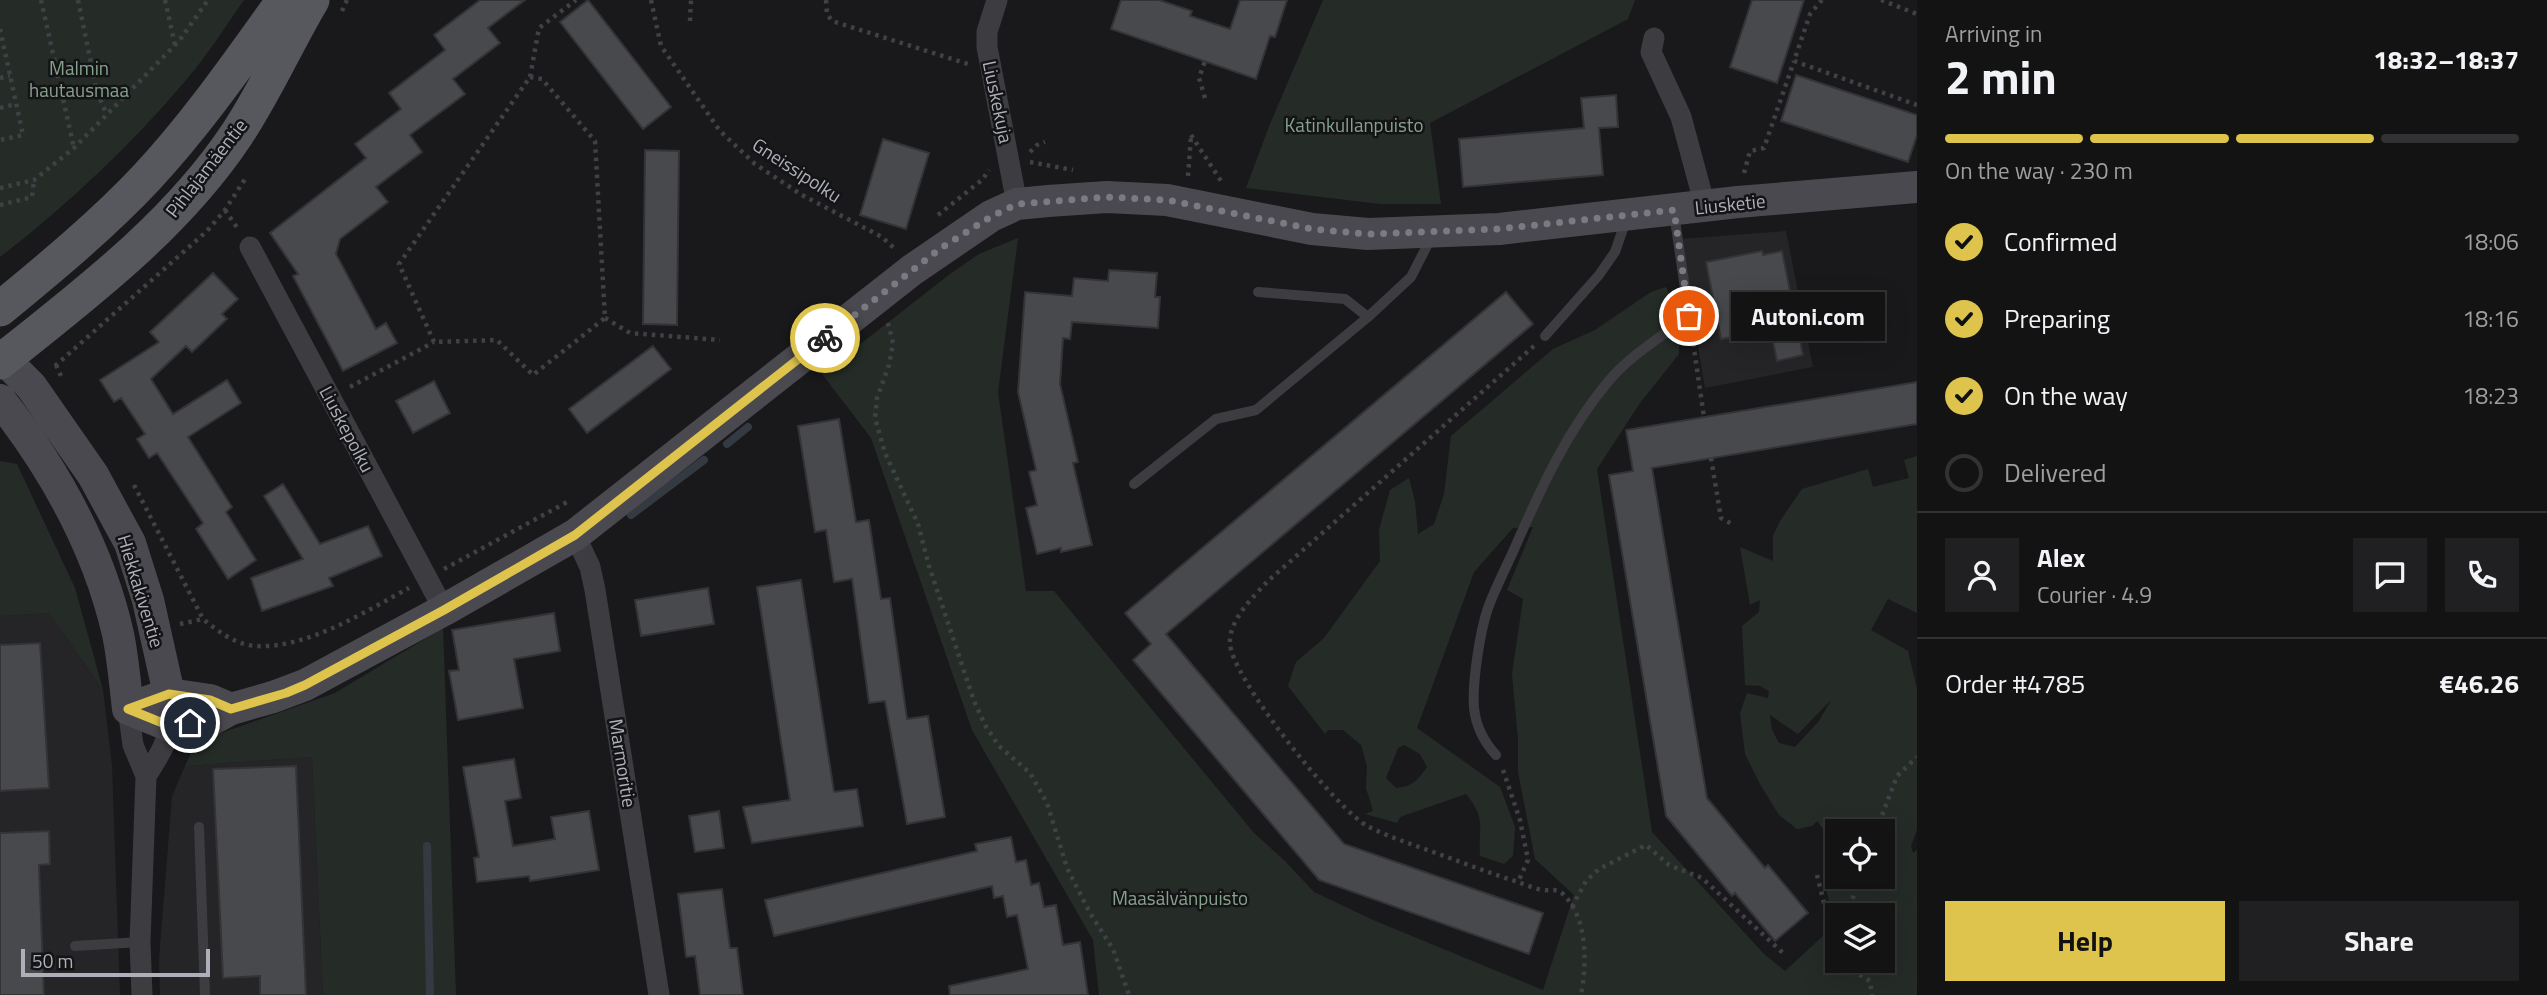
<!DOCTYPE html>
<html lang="en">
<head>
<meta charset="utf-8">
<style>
  :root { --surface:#131314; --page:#202022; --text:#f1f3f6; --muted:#9d9ea0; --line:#323234; --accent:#dec44d }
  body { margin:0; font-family:"Titillium Web",sans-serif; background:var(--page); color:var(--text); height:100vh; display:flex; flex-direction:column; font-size:26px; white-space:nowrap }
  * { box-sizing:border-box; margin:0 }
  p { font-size:23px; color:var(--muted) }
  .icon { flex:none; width:38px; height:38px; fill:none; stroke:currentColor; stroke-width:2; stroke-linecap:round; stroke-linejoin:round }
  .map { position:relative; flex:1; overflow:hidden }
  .panel { display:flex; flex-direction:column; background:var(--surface); width:630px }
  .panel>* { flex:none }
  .tools { position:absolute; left:1825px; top:819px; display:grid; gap:14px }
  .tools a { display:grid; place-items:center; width:70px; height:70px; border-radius:0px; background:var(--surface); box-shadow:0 7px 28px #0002,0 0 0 2px var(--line); font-size:35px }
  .scale { position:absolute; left:21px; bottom:18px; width:189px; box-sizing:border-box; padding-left:7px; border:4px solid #adafb9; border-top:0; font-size:19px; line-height:24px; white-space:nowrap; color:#adafb9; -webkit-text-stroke:5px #141416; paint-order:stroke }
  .pin { position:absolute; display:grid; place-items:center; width:60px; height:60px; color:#fff; margin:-30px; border:4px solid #fff; border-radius:50%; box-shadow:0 2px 7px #0007 }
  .courier { position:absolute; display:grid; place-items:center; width:70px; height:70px; margin:-35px; border:5px solid #dec44d; border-radius:50%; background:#fff; color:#222; box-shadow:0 2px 9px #0007 }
  .bubble { position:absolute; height:49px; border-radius:0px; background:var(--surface); box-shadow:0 7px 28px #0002,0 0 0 2px var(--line); font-size:23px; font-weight:700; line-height:49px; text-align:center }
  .head em { font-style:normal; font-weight:700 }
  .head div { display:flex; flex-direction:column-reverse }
  .head { display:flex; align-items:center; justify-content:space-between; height:119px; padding:0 28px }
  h1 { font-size:46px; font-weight:700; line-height:52px }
  .bar { display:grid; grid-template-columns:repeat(4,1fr); gap:10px 7px; align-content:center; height:84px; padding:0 28px }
  .bar i { height:9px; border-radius:5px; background:var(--line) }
  .bar .on { background:var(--accent) }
  .bar p { grid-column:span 4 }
  .line { display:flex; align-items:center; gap:18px; padding:0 28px; border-top:2px solid var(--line) }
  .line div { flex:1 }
  .round { display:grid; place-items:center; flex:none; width:74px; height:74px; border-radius:0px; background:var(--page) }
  ol { padding:0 28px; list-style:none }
  li { display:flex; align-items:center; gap:21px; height:77px }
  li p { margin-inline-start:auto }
  li .icon { padding:7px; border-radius:50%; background:var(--accent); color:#111; stroke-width:4 }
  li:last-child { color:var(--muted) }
  li i { width:38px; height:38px; border:4px solid var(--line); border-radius:50% }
  .cta { display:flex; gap:14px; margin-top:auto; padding:14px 28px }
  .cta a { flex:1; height:80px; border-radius:0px; background:var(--accent); color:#111; font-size:28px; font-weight:700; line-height:80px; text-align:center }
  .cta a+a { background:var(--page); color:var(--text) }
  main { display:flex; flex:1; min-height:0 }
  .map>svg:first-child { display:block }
  .built { fill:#252528 }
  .green { fill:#252c27; fill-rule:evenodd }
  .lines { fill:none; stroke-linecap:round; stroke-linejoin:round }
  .stream { stroke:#343a42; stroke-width:8 }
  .building { fill:#48494d; stroke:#343336; stroke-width:2 }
  .path { stroke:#404146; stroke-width:4.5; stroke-dasharray:3.5 5; stroke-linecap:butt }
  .lane { stroke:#3c3c41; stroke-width:10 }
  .street { stroke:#3c3c41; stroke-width:21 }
  .secondary { stroke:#49494f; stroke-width:32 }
  .primary { stroke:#57575e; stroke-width:35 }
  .done { stroke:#797a82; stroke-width:7; stroke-dasharray:0 12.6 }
  .route { stroke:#dec44d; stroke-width:9 }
  .labels { text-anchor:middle; stroke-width:5; stroke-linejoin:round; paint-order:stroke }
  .park-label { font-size:19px; fill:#86a28c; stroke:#141416 }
  .street-label { font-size:19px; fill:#adafb9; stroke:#141416 }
</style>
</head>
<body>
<main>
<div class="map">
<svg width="1917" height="995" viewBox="0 0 1917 995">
  <rect width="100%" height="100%" fill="#19191b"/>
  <!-- built -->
  <path class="built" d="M1786 231 1813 367 1705 388 1680 239Z
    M49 613 103 690 112 765 120 995H0V616Z
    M312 757 323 995H160L159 959 172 796 185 766Z"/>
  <!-- green -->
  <path class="green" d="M0 0H244C226 26 208 54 187 79 131 145 69 204 0 257Z
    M1323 0H1635L1628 19 1430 123 1441 204H1380L1246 188 1270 124Z
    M1018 238 998 392 1026 591H1054L1254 833 1285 861 1314 892 1373 920 1543 990 1574 895 1535 859 1518 772V739L1512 674 1523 599 1507 590 1533 527 1513 528 1474 572 1417 728 1500 787 1515 827 1513 856 1504 864 1480 856C1478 826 1487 820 1466 794L1400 817 1397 823 1365 814 1373 811 1366 788 1367 766 1361 745 1343 730H1328L1325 734 1288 686 1296 662 1324 638 1380 561 1379 530 1390 490 1409 478 1415 501 1418 534 1434 524 1444 494 1451 436 1553 349 1595 330 1651 292 1666 287 1679 313V354L1640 403 1597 469 1652 832 1764 954 1785 971 1837 923 1838 961H1883V915H1846L1831 912 1824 877 1837 856 1838 877H1883V831H1838L1837 847 1817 821 1812 826 1797 829 1779 815 1760 784 1745 754 1740 713 1747 693 1768 698 1769 691 1760 686 1745 685 1742 626 1759 612 1760 600 1750 605 1740 547 1773 561V536L1780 521 1802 489 1868 469 1873 487 1909 478 1904 460 1917 456V613L1888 599 1871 630 1908 651 1917 689V830L1911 846 1913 853 1917 850V995H1099L1093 940 972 730 871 438 822 374 950 274 979 254ZM1831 700 1819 721 1795 747 1779 743 1772 730 1770 715 1798 734ZM1404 745 1420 754 1427 767C1418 780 1412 787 1396 788L1386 778 1398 748Z
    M0 461 17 464 75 588 103 690 49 613 0 616Z
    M443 628 456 995H323L312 757 185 766 196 742 335 693Z"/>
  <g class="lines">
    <!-- stream -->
    <path class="stream" d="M727 444 748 427
      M631 515 704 460
      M427 846 430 995"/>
  </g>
  <!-- building -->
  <path class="building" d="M480 0H525L488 28 500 43 453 79 465 94 410 135 422 152 376 187 388 202 340 239 336 254 376 329 386 323 397 343 343 371 293 276 298 274 270 233 366 158 355 144 401 109 389 93 445 50 434 35Z
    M588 0 671 107 643 129 560 22Z
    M1121 0H1159L1192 11 1190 16 1230 29 1240 0H1287L1275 37 1270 36 1256 79 1111 29Z
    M1752 0H1804L1777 83 1730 67Z
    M1796 75 1917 115V135L1908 162 1781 121Z
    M1616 95 1618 127 1599 128 1603 175 1463 187 1459 139 1584 128 1581 98Z
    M883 139 929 153 906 229 860 215Z
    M645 150 679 151 677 325 643 324Z
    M1762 251 1763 255 1782 251 1803 355 1777 361 1772 337 1752 341 1751 334 1721 339 1706 262Z
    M1109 270 1157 273 1155 297H1160L1158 328 1072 322 1070 339 1063 338 1060 384 1078 462 1073 463 1092 545 1061 552V548L1037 554 1026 508 1037 505 1029 472 1036 470 1018 392 1025 292 1072 296 1074 278 1108 281Z
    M213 273 238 299 222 314 227 319 192 352 186 346 151 379 173 414 227 380 241 403 188 437 232 507 226 512 256 560 228 579 196 529 203 523 157 453 149 458 137 439 145 434 121 398 114 402 100 380 159 342 150 332Z
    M1506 292 1533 324 1166 634 1344 844 1543 913 1529 954 1319 880 1133 660 1151 644 1125 613Z
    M653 346 671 369 587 433 569 409Z
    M434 381 450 413 413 433 396 401Z
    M1917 382V424L1652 468 1707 798 1765 868 1768 865 1808 913 1775 941 1735 893 1732 896 1666 816 1609 475 1633 471 1626 430Z
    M839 419 856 522 869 520 881 599 890 598 907 719 928 716 945 817 907 824 885 701 869 703 852 579 834 582 826 530 815 532 798 426Z
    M283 484 320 544 368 526 382 556 329 578 333 586 262 611 251 578 303 559 264 496Z
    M801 580 834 792 857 789 863 826 752 843 743 807 790 800 757 587Z
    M708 588 714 624 641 636 635 600Z
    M554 613 560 651 514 659 523 708 458 720 449 671 459 670 452 630Z
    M40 643 49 788 0 791V645Z
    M514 759 521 798 505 801 513 846 555 839 551 817 589 811 599 870 530 881 529 876 477 882 474 858 479 857 463 767Z
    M296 766 306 995H260V976L223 978 213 769Z
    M719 811 724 848 695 852 689 816Z
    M49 831 50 864 39 865 44 995H0V833Z
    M1011 837 1016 862 1026 860 1031 885 1039 883 1044 907 1056 905 1063 945 1080 942 1088 995H950L949 986 1028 969 1017 915 1007 917 1003 896 994 898 992 886 774 936 765 900 977 851 975 844Z
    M722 889 730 948H737L743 995H700L695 956 686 957 678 894Z"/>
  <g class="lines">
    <!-- path -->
    <path class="path" d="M41 0 74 148
      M78 0 97 92 107 115
      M165 0 175 45
      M651 0 661 46 720 131 755 164 802 195 882 237 896 250
      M826 0 827 14 832 21 968 64
      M1822 0 1810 14 1794 61 1917 105
      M1881 0 1917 14
      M342 11 347 0
      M690 21 691 0
      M0 29 23 135 0 140
      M530 77 542 79 595 141 605 318 533 375 497 340 434 342 399 264Z
      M530 77 539 28 576 0
      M0 78 10 76
      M1205 98 1199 78 1205 61
      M0 108 16 104
      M1191 135 1223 184
      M1030 152 1037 145 1045 142
      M1030 162 1073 170
      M1744 173 1750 151 1764 148 1794 61
      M1188 176 1191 136
      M0 188 34 180 74 148 179 41 208 0
      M0 205 32 197 34 180
      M225 210 238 229
      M938 215 982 180 989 170
      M605 318 630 333 720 340
      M888 323 893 343 889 365 877 398 875 418 885 453 918 524 929 566 974 701 985 725 999 746 1030 773 1047 803 1067 868 1090 913 1113 949 1129 995
      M1692 335 1704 417
      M1534 346 1268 581C1253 597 1229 620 1230 643 1230 676 1338 812 1369 827 1389 837 1411 844 1433 852 1461 862 1489 873 1518 882 1526 885 1535 889 1543 890 1551 891 1556 888 1563 894 1588 918 1587 964 1581 995
      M56 365 61 376
      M55 366 207 231 225 210 247 176
      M350 387 434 342
      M1711 458 1721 518 1732 524
      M134 485 203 619C219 632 236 645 256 646 307 649 366 611 409 588
      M444 569 569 501
      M180 624 203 619
      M1503 770 1520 820 1528 860 1518 882
      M1876 831 1897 776 1917 757
      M1817 875 1838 959
      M1572 907 1586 881 1599 869 1646 845 1669 865 1702 878 1783 953
      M1847 915 1860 877
      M1838 961 1870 981 1872 995"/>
    <!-- lane -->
    <path class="lane" d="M1258 292 1345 299 1368 317
      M1545 336 1599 275 1615 252 1626 220
      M1134 484 1216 419 1256 410 1368 317 1411 277 1432 236
      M1496 755C1484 742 1476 726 1474 708 1472 683 1480 631 1488 608 1496 586 1507 566 1516 545 1541 488 1567 431 1607 383 1629 356 1661 337 1689 316L1674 213
      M199 827 205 995
      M75 946 140 942"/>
    <!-- street -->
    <path class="street" d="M997 0 987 32V47L1017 204
      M1654 38 1651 52 1681 117 1705 206
      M250 247 444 610
      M575 535 590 567 595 590 659 995
      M128 709 133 745 146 776 140 942 142 995
      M146 776C159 756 171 738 170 714"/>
    <!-- secondary -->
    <path class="secondary" d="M0 355 31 386 93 475 130 543 148 600 169 694
      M0 400C55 470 98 546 118 634 123 658 125 684 128 709
      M149 701 169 694 210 700 231 709
      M128 709 170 726 209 721 231 709 273 697 305 685 444 610 575 535 912 270 991 216 1017 204 1048 201 1107 197 1167 200 1312 229 1368 234 1499 229 1738 202 1917 187"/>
    <!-- primary -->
    <path class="primary" d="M0 309C51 267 102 225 147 177 198 122 240 61 284 0
      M0 362C85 294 176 226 237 134 265 92 286 44 312 0"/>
  </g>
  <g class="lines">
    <!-- done -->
    <path class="done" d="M825 338 941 248 992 216 1017 204 1107 197 1167 200 1312 229 1368 234 1499 229 1674 210 1689 316"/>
    <!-- route -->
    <path class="route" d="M190 723 170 726 128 709 169 694 210 700 231 709 286 693 305 685 444 610 575 535 825 338"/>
  </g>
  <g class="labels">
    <!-- park labels -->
    <g class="park-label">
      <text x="79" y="75">Malmin<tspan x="79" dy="22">hautausmaa</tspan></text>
      <text x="1354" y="132">Katinkullanpuisto</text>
      <text x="1180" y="905">Maasälvänpuisto</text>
    </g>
    <!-- street labels -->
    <g class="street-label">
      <text transform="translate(998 102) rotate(78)" y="7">Liuskekuja</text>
      <text transform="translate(206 168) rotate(-52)" y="7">Pihlajamäentie</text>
      <text transform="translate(797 170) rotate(33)" y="7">Gneissipolku</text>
      <text transform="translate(1730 204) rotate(-6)" y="7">Liusketie</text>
      <text transform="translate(347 429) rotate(62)" y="7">Liuskepolku</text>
      <text transform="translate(141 591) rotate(73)" y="7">Hiekkakiventie</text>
      <text transform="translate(623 763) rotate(81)" y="7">Marmoritie</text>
    </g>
  </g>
</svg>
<div class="tools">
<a><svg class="icon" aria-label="locate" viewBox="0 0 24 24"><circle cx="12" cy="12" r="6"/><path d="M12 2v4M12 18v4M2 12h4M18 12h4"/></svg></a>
<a><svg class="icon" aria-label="layers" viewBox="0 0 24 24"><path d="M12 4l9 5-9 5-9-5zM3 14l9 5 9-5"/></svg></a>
</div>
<div class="scale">50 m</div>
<div class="pin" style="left:1689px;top:316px;background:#ea580c"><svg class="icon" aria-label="bag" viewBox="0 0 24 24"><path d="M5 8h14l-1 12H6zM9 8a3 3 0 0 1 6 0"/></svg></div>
<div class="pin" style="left:190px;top:723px;background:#1f2937"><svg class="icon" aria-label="home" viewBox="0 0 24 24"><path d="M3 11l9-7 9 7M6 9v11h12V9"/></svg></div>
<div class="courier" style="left:825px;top:338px"><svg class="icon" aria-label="bike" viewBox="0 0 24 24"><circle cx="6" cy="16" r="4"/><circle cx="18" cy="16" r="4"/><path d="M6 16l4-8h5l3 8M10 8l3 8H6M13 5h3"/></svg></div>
<div class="bubble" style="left:1731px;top:292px;width:154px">Autoni.com</div>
</div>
<section class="panel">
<div class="head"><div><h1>2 min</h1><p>Arriving in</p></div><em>18:32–18:37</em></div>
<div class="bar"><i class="on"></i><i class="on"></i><i class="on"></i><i></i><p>On the way · 230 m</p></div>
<ol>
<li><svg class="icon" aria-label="check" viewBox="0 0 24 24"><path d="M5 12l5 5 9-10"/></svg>Confirmed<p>18:06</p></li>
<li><svg class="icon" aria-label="check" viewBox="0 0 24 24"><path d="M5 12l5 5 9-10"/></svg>Preparing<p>18:16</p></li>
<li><svg class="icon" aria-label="check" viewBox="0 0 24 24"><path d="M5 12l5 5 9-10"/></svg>On the way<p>18:23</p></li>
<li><i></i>Delivered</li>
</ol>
<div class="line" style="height:126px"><a class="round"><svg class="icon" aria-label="person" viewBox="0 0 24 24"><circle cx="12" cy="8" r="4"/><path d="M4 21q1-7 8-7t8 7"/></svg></a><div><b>Alex</b><p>Courier · 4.9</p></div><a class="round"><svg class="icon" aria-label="chat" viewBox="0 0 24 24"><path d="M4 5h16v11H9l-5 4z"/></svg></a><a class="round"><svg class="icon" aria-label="phone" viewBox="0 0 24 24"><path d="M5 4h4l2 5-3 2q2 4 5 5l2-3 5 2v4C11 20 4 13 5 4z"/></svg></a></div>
<div class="line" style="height:91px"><div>Order #4785</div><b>€46.26</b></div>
<div class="cta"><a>Help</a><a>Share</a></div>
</section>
</main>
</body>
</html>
